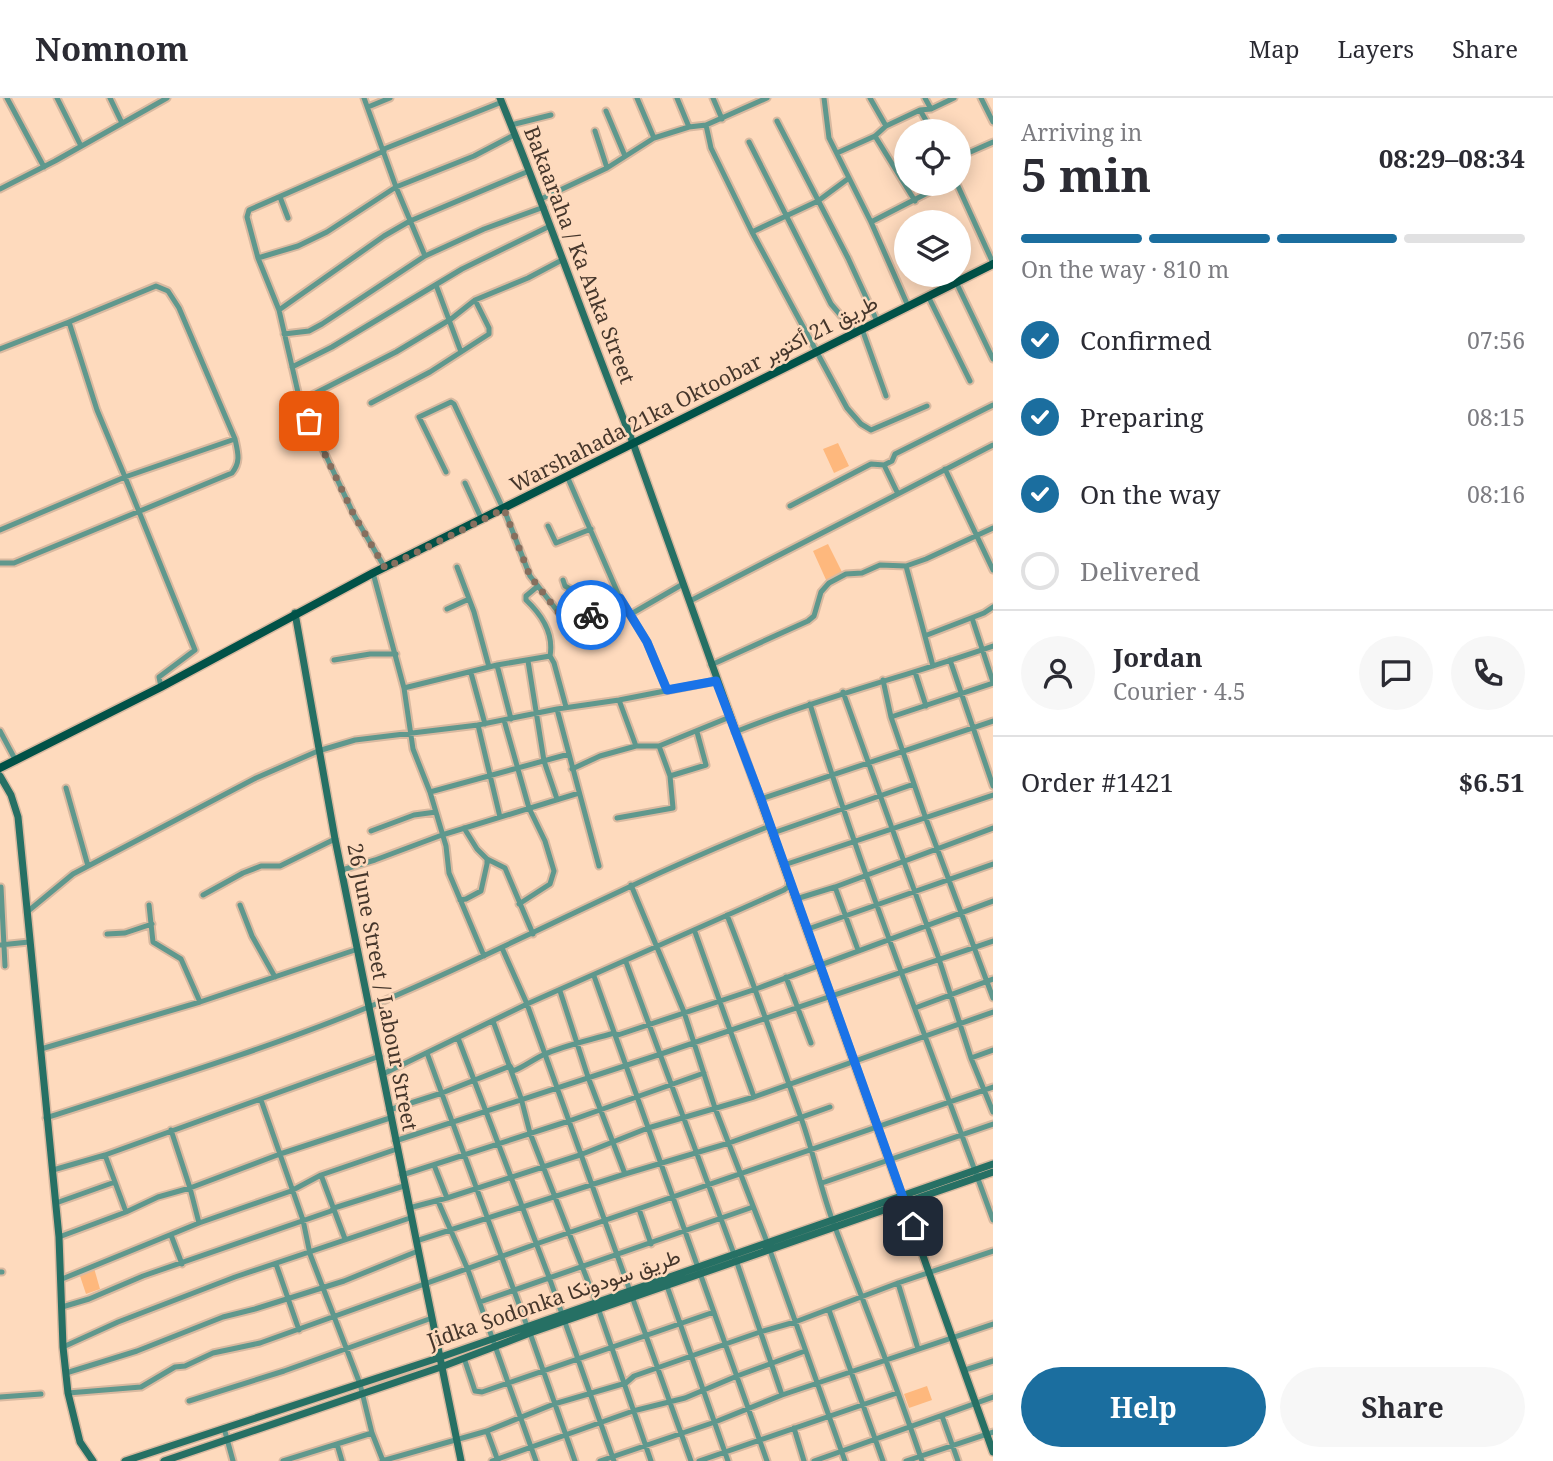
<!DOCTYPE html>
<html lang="en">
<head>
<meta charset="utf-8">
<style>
  :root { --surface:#fff; --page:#f7f7f7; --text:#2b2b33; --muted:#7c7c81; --line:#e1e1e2; --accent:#1b6e9f }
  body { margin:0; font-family:"Noto Serif",Vazirmatn,serif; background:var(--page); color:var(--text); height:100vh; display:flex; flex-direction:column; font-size:26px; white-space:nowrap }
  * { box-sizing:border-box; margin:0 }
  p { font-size:23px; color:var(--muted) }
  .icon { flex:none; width:38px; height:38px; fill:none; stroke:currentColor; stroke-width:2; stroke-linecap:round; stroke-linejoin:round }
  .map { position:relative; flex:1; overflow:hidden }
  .side { display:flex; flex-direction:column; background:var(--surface); width:560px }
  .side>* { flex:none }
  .controls { position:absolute; left:894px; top:21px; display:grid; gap:14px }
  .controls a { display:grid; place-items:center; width:77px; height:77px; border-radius:50%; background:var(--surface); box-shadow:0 4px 18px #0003; font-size:35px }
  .pin { position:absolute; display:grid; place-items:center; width:60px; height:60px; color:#fff; margin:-30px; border-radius:14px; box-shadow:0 4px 10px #0006 }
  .courier { position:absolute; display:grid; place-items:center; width:70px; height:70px; margin:-35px; border:5px solid #1a73e8; border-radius:50%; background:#fff; color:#222; box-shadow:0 2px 9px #0007 }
  .head em { font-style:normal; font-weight:700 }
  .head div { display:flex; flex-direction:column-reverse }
  .head { display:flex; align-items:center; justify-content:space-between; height:119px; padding:0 28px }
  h1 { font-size:46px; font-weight:700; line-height:52px }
  .bar { display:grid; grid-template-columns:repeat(4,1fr); gap:10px 7px; align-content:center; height:84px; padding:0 28px }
  .bar i { height:9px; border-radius:5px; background:var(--line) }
  .bar .active { background:var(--accent) }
  .bar p { grid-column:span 4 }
  .line { display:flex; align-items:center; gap:18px; padding:0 28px; border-top:2px solid var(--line) }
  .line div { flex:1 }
  .round { display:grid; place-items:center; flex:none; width:74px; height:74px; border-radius:37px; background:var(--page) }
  ol { padding:0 28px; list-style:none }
  li { display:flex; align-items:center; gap:21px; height:77px }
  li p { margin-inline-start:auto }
  li .icon { padding:7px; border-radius:50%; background:var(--accent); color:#fff; stroke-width:4 }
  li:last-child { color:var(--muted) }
  li i { width:38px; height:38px; border:4px solid var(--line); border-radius:50% }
  .action { display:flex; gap:14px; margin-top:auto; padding:14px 28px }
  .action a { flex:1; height:80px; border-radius:42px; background:var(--accent); color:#fff; font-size:28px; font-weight:700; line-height:80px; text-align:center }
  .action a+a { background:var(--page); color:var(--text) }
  header { display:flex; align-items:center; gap:42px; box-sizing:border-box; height:98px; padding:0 35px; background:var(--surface); border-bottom:2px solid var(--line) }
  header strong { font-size:33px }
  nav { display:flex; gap:38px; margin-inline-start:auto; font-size:24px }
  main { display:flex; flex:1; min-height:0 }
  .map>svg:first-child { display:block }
  .green { fill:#feb87d }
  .park { fill:url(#park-tufts) }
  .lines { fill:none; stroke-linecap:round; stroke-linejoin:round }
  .street-casing { stroke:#d9b9a0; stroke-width:9 }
  .secondary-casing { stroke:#d9b9a0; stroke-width:10 }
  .primary-casing { stroke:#d9b9a0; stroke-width:11 }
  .street { stroke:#5f988d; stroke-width:5 }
  .secondary { stroke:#267064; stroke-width:7 }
  .primary { stroke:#015248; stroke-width:8 }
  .done { stroke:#866f5e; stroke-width:7; stroke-dasharray:0 12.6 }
  .route { stroke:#1a73e8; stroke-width:9 }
  .labels { text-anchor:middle; stroke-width:5; stroke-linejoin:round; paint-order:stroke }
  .street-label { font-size:21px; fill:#45362b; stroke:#fedabd }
</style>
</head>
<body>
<header>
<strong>Nomnom</strong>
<nav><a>Map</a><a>Layers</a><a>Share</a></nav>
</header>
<main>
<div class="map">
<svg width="993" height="1363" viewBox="0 0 993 1363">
  <defs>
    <pattern id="park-tufts" width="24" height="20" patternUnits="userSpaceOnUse" patternTransform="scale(1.75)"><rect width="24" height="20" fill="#feb87d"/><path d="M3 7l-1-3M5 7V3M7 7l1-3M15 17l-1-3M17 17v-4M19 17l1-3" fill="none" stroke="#cf9667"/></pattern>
  </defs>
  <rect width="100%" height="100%" fill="#fedabd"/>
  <!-- green -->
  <path class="green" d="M838 345 849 368 834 375 823 351Z
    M828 446 843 476 827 484 813 453Z
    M927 1288 932 1302 909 1310 904 1296Z"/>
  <!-- park -->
  <path class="park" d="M94 1170 100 1191 86 1196 79 1175Z"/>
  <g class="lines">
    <defs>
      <path id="street" d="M7 0 44 69
        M57 0 81 48
        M110 0 122 25
        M364 0 396 89 425 158
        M637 0 654 40
        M677 0 689 29
        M713 0 722 21
        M824 0 829 40 871 124 908 208
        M870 0 886 28
        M925 0 931 11
        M981 0 993 24
        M368 9 390 0
        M920 12 932 33
        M606 13 625 58
        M777 23 848 160 877 223
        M511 27 551 17
        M706 27 711 50 752 134 847 310 861 326 871 332 927 308
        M595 33 607 70
        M875 38 915 103
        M749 44 831 206 855 234
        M384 51 502 4
        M384 53 249 112 247 119 258 160 279 212 300 303 354 417 385 470
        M837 55 875 38 886 28 920 12 931 11 954 0
        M959 59 993 44
        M957 86 993 165
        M0 91 55 63 167 0
        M280 99 288 120
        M541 101 607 70 654 40 689 29 706 27 767 0
        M871 124 945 86
        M752 134 818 103 849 80
        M258 160 298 148 327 134 396 89 474 58 514 37
        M956 184 993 261
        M436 187 461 254
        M928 198 970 283
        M279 212 384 138 410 123 529 73
        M862 231 886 298
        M284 236 309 233 322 226 425 158 484 131 544 109
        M0 251 69 224 97 312 125 379 235 341
        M292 269 332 249 462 171 550 128
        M300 303 396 254 451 221 475 202 528 180 562 162
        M371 305 430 274 489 236V230L475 202
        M884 367 898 396
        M945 371 993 472
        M446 374 419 319 451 304 454 306 507 419 530 478 559 515 578 522 620 500
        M567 378 620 500 647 544 667 592
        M465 385 482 422
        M790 408 871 366 884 367 892 363 895 356 993 307
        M548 428 556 445 591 431
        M0 432 125 379 195 552 159 579 161 589
        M0 465H14L232 375C241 364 238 355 235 341L179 210 168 193 156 188 69 224
        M906 468 933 568
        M457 469 474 514 489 569
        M373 475 404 590 413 651 430 694 446 748 449 775 484 858
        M563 482 565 488 572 492 583 521
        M538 488 526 498V502C542 517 554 536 550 558L554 565 566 609
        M690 503 993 347
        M447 511 469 501
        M631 516 683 486
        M972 520 993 584
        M927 537 984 515 993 509
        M334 562 370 556H396
        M950 562 993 688
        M528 563 544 663 557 701
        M497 567 511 621
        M711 567 808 523 814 518 821 494 829 485 846 476 862 475 880 467 906 468 926 461 993 430
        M915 574 926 608
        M471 575 485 626
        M883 582 891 619 925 718 993 900
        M404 590 497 567 550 558
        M843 594 939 861 971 960 993 1014
        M619 602 636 648
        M810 606C862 780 931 950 993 1122
        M557 611 599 768
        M891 619 993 585
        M504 622 529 710 545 743 554 773 550 786 519 806
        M478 627 500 719
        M0 633 16 663
        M735 634C820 600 907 578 993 548
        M572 671 600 658 636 648H659L730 619
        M670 678 706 667 697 634
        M66 690 88 768
        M430 694 569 656
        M761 701 993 623
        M617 720 673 710 670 678 659 648
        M371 733 414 717 436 714
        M773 735 914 686
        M487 761 505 770 533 836
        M784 767 993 697
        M342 772 375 762 442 737 579 695
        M631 787 684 914 715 1010 767 1144 845 1363
        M1 789 5 868
        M835 789 858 852
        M203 797 243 775 261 768H280L335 741
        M796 801 835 789 993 730
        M460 802 466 801 481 793 487 766V761L477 751 464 730
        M149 807 153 844 181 861 200 904
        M240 807 252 838 275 879
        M27 814 73 776 256 680 318 653 355 642 478 627 557 611 619 602 716 583
        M727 817C753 883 776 950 800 1017 813 1052 820 1089 833 1124 863 1203 895 1282 922 1363
        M808 831 993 766
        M695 834 754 999
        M107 836 125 835 152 826
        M0 847 29 844
        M502 850 527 906 691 1363
        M626 864 734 1156 782 1297
        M594 878 767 1363
        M786 879 811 945
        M560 893 588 979 625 1076
        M915 910 993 881
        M493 923 521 1000 530 1035 596 1204 651 1363
        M458 940 549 1179 614 1363
        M41 951 200 904 358 851
        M427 955 527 1228
        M971 960 993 952
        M383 976 527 906 784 792 788 789 789 784
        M261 1002 303 1122 310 1156 360 1286 372 1335 383 1363
        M389 1012 442 995 510 968 513 973C524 969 532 962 543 957 565 947 591 942 614 935L618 937 756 891 993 803
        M46 1020C154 985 265 952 371 908 506 852 634 781 770 728
        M171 1032 190 1090 199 1125
        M395 1043 661 956 993 843
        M105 1057 126 1114
        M434 1067 447 1100
        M53 1072 105 1057 380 958
        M321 1077 345 1141
        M402 1077 569 1023 704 975
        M822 1085 993 1026
        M438 1103 468 1172 536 1363
        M56 1105 115 1084
        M409 1110 447 1100 580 1057 648 1030 754 999 993 914
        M639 1111 651 1146
        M171 1137 182 1166
        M59 1139 126 1114 158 1099 190 1090 280 1056 390 1020
        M416 1143 625 1076 729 1045 830 1009
        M276 1166 299 1232
        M0 1174H2
        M62 1181 199 1125 291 1093 321 1077 397 1051
        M898 1185 918 1251
        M667 1188 728 1363
        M480 1204 753 1109
        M62 1209 89 1201 143 1178 331 1113 334 1110 404 1088
        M829 1212 883 1363
        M530 1235 575 1363
        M63 1249 118 1224 235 1179 410 1120
        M464 1260 475 1293 482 1294 714 1214
        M965 1272 993 1263
        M66 1275 137 1253 223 1219 255 1211 344 1183 418 1153
        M68 1295 141 1289 175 1269 185 1268 213 1255 260 1245 536 1146 993 989
        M0 1299 41 1296
        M189 1303 284 1273 432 1220
        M942 1318 958 1363
        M224 1330 233 1363
        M794 1330 804 1363
        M487 1333 498 1363
        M337 1346 342 1363
        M283 1363 372 1335
        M382 1363 487 1333 554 1306 626 1285 634 1278 760 1234 795 1224 898 1185 993 1153
        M492 1363 633 1313 685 1300 737 1278 805 1253
        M600 1363 715 1324 782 1297 993 1226
        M699 1363 897 1295
        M814 1363 993 1299
        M906 1363 993 1334"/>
      <path id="secondary" d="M500 0C547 114 587 231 633 345L993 1354
        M295 515 335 741 461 1363
        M0 678 11 697 18 719 59 1139 63 1249 68 1295 80 1344 93 1363
        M125 1363 438 1260 993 1066
        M164 1363 441 1269 530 1235 993 1074"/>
      <path id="primary" d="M0 670 161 589 373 475 993 166"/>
    </defs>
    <!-- street casing -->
    <use href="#street" class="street-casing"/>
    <!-- secondary casing -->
    <use href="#secondary" class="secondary-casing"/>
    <!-- primary casing -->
    <use href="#primary" class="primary-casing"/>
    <!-- street -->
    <use href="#street" class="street"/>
    <!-- secondary -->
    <use href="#secondary" class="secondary"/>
    <!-- primary -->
    <use href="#primary" class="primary"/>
  </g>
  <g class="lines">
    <!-- done -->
    <path class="done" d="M309 323 354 417 385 470 504 411 530 478 559 515 578 522 591 517"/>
    <!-- route -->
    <path class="route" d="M591 517 620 500 647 544 667 592 716 583 761 701 913 1128"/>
  </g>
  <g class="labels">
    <!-- street labels -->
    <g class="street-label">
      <text transform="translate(579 157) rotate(69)" y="7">Bakaaraha / Ka Anka Street</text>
      <text transform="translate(694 296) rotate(-27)" y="7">Warshahada 21ka Oktoobar طريق 21 أكتوبر</text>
      <text transform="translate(382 889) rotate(79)" y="7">26 June Street / Labour Street</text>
      <text transform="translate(554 1201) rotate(-19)" y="7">Jidka Sodonka طريق سودونكا</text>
    </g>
  </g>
</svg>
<div class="controls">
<a><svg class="icon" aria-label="locate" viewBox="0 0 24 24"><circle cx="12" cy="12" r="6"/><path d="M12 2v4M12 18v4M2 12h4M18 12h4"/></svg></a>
<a><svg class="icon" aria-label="layers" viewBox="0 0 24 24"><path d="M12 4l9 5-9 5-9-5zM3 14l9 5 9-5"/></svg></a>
</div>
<div class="pin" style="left:309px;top:323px;background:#ea580c"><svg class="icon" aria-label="bag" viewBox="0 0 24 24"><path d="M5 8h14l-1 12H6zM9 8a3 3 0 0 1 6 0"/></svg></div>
<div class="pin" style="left:913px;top:1128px;background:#1f2937"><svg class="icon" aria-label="home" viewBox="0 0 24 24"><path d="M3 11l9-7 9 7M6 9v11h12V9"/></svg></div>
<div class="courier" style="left:591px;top:517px"><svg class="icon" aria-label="bike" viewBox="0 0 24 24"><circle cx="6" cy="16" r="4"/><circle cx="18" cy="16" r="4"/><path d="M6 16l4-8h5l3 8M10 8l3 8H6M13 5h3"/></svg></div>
</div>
<section class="side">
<div class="head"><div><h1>5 min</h1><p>Arriving in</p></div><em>08:29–08:34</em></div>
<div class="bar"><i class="active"></i><i class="active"></i><i class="active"></i><i></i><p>On the way · 810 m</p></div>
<ol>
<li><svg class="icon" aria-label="check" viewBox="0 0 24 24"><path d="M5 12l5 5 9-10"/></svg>Confirmed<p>07:56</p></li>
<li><svg class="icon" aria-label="check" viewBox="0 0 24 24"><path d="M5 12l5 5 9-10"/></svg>Preparing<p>08:15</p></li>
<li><svg class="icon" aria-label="check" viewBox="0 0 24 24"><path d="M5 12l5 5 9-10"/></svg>On the way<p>08:16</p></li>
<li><i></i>Delivered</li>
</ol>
<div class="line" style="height:126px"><a class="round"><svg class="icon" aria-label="person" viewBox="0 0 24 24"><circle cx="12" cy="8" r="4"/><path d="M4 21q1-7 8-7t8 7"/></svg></a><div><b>Jordan</b><p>Courier · 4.5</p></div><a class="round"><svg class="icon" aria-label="chat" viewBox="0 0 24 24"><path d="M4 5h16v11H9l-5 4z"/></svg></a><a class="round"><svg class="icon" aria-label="phone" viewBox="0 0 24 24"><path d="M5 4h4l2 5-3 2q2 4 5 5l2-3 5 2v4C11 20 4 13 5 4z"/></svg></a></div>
<div class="line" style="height:91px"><div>Order #1421</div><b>$6.51</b></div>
<div class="action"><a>Help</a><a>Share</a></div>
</section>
</main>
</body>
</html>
